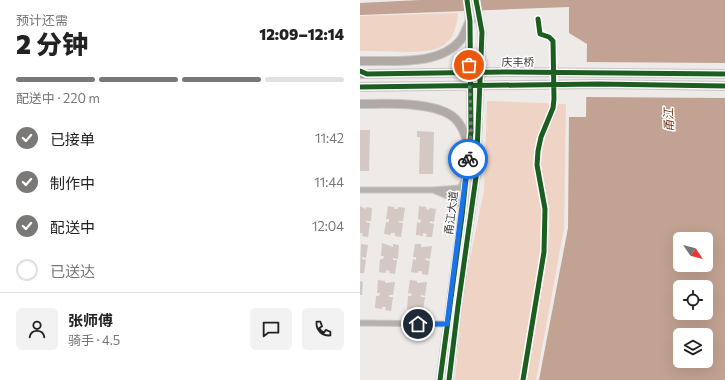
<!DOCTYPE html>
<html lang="zh">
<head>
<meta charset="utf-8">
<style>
  :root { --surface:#fff; --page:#f2f2f2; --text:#222; --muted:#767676; --line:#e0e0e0; --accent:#7b7978 }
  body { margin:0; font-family:Commissioner,"Noto Sans SC",sans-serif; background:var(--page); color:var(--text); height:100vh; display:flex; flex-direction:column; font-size:15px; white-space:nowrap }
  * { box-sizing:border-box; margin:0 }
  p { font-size:13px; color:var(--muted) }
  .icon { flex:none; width:22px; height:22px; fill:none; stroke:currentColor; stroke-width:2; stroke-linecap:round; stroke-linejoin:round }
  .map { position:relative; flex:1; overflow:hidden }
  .side { display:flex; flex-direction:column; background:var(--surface); width:360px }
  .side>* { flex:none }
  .needle { width:26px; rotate:125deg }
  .buttons { position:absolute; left:313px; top:232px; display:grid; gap:8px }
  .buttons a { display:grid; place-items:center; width:40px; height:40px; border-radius:6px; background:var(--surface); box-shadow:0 4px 16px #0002; font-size:20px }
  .pin { position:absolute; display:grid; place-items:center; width:34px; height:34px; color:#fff; margin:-17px; border:2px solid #fff; border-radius:50%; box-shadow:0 1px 4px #0007 }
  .courier { position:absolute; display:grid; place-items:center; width:40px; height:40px; margin:-20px; border:3px solid #1a73e8; border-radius:50%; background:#fff; color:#222; box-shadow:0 1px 5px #0007 }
  .overview em { font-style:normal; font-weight:800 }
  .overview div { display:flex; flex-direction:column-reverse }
  .overview { display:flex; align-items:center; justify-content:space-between; height:68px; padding:0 16px }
  h1 { font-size:26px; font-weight:800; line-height:30px }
  .bar { display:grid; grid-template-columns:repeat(4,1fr); gap:6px 4px; align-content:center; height:48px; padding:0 16px }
  .bar i { height:5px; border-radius:3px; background:var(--line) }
  .bar .active { background:var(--accent) }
  .bar p { grid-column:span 4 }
  .line { display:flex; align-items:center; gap:10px; padding:0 16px; border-top:1px solid var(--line) }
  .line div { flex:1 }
  .round { display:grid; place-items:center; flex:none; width:42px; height:42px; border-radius:6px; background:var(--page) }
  ol { padding:0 16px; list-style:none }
  li { display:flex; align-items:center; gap:12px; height:44px }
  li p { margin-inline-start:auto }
  li .icon { padding:4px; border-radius:50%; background:var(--accent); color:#fff; stroke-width:4 }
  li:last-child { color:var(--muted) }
  li i { width:22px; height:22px; border:2px solid var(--line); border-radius:50% }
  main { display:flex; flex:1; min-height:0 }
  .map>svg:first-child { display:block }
  .green { fill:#efd3c5 }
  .water { fill:#c2a292; fill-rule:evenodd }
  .pier { fill:#edeae8 }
  .building { fill:#d3c8c3 }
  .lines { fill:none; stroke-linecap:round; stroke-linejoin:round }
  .minor-casing { stroke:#c9c7c6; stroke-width:7 }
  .secondary-casing { stroke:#c9c7c6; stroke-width:9 }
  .primary-casing { stroke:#c9c7c6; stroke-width:10 }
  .minor { stroke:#b7b1ad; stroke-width:5 }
  .secondary { stroke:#b7afac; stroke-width:7 }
  .primary { stroke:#b1a9a5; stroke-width:8 }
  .secondary-bridge-casing { stroke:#c9c7c6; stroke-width:9; stroke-linecap:butt }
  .primary-bridge-casing { stroke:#c9c7c6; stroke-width:10; stroke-linecap:butt }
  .secondary-bridge { stroke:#b7afac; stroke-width:7 }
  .primary-bridge { stroke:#b1a9a5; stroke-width:8 }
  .cycleway-casing { stroke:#fff; stroke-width:8 }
  .cycleway { stroke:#1b5e20; stroke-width:5 }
  .done { stroke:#7b7978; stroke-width:4; stroke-dasharray:0 7.2 }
  .route { stroke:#1a73e8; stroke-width:5 }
  .labels { text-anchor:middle; stroke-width:3; stroke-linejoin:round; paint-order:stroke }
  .street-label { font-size:11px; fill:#3e3c3b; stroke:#fff }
  .water-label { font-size:12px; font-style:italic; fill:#743919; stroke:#fff }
</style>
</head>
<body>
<main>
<section class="side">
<div class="overview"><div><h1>2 分钟</h1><p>预计还需</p></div><em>12:09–12:14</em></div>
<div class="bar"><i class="active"></i><i class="active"></i><i class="active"></i><i></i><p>配送中 · 220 m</p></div>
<ol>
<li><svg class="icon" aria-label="check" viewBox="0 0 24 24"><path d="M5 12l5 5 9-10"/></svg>已接单<p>11:42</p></li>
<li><svg class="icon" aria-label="check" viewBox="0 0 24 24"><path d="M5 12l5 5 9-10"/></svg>制作中<p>11:44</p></li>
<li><svg class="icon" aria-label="check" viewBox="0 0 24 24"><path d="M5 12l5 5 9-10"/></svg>配送中<p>12:04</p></li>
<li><i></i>已送达</li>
</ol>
<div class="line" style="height:72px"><a class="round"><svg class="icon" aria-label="person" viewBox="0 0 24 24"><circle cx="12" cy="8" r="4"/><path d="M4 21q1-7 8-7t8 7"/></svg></a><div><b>张师傅</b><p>骑手 · 4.5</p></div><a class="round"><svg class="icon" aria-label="chat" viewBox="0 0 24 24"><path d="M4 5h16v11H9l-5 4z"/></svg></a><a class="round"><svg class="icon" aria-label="phone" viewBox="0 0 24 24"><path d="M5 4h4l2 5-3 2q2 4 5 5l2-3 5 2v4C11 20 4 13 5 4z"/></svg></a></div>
</section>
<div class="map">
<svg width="365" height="380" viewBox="0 0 365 380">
  <rect width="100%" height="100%" fill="#edeae8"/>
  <!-- green -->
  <path class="green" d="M98 13C95 50 75 52 44 52 29 51 15 51 0 51V16Z
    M127 101 206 104 204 229 176 380H95L104 288 124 191Z"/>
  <!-- water -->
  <path class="water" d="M60 0H365V380H179L208 228 209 117H226L227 44 209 33V7L0 15V3ZM320 239H346V265H320ZM320 287H346V313H320ZM320 335H346V361H320Z"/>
  <!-- pier -->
  <path class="pier" d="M224 62 365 63V98L224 97Z"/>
  <!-- building -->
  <path class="building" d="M0 130H10L9 171H0Z
    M57 131 74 132 73 174H59L60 137H57Z
    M0 206 6 209V207L12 208 11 221H6V222L10 223 8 237 2 236 3 233H0Z
    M28 206 34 207V209H38V207L45 208 43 221H39L38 222 43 223 41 237 35 236V233H31V235L24 234 26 222H29V219H26Z
    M59 206 66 207V209L69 210 70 208 76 209 74 222 70 221V223L74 224 72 237H66L67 234 63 233V236L56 235 57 222 60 223 61 220 58 219Z
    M22 243 33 247V244L39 245 38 259 33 258V260H37L35 274 29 273 30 271 26 270V273L19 272 20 259H23L24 256H21Z
    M1 244 8 245 6 258 2 257V259L6 260 4 273H0Z
    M55 244H61V247L72 246 70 259 66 258 65 260 70 261 68 275 62 274V271H58V273L51 272 53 259 56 260V257H53Z
    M18 280 25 281V283L35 282 33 295H29V297H33L31 311 25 310 26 307H22V309L15 308 16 296H19L20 293H17Z
    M50 280 57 281V283L67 282 65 296 61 295V297H65L63 311 57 310 58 308 54 307V310L47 309 48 296H51L52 294 48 293Z
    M0 281 3 282 2 295H0Z"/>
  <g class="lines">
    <defs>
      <path id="minor" d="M0 190H73
        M103 206 92 198 73 190 100 188 105 179
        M0 323 87 324"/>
      <path id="secondary" d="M80 380 102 216 111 132 109 12
        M89 380 98 306 116 177 122 32 119 19"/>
      <path id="primary" d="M0 61C31 60 82 67 102 38 105 33 107 26 110 21
        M0 74H7
        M0 104C25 104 71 101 92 116 102 123 106 137 109 148"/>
    </defs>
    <!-- minor casing -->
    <use href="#minor" class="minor-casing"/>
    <!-- secondary casing -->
    <use href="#secondary" class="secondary-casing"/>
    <!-- primary casing -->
    <use href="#primary" class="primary-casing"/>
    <!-- minor -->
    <use href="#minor" class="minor"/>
    <!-- secondary -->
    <use href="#secondary" class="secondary"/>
    <!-- primary -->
    <use href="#primary" class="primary"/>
    <defs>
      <path id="secondary-bridge" d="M107 0 109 12
        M116 0 119 19"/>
      <path id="primary-bridge" d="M7 74 144 72 365 74
        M0 87 238 84 365 86"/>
    </defs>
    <!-- secondary-bridge casing -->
    <use href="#secondary-bridge" class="secondary-bridge-casing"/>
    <!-- primary-bridge casing -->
    <use href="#primary-bridge" class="primary-bridge-casing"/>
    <!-- secondary-bridge -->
    <use href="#secondary-bridge" class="secondary-bridge"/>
    <!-- primary-bridge -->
    <use href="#primary-bridge" class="primary-bridge"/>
    <defs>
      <path id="cycleway" d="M0 71 7 74 144 72 365 74
        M0 87 238 84 365 86
        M80 380 102 216 111 132 110 21 107 0
        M89 380 98 306 116 177 122 32 116 0
        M163 380 184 252 185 209 177 165 178 151 181 137 193 108 194 99 193 41 189 37 180 34 178 19"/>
    </defs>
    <!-- cycleway casing -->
    <use href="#cycleway" class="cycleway-casing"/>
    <!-- cycleway -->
    <use href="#cycleway" class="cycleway"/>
  </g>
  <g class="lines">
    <!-- done -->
    <path class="done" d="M108 159 111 132 109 65"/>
    <!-- route -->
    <path class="route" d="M58 324H87L108 159"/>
  </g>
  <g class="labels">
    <!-- street labels -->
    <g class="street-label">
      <text x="158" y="66">庆丰桥</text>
      <text transform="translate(91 213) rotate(-83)" y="4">甬江大道</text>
    </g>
    <!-- water labels -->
    <g class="water-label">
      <text transform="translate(309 120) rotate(-92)" y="4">甬江</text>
    </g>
  </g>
</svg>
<div class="buttons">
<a><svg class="needle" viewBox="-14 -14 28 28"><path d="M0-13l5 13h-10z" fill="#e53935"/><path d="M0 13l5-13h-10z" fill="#767676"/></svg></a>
<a><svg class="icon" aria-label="locate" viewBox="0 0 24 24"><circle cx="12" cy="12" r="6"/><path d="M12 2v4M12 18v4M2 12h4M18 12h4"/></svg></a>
<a><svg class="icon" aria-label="layers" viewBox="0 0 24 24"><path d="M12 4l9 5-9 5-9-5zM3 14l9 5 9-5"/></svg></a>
</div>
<div class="pin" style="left:109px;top:65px;background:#ea580c"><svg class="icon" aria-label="bag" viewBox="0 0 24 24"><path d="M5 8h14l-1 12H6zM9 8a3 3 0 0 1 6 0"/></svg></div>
<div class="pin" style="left:58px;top:324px;background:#1f2937"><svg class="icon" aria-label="home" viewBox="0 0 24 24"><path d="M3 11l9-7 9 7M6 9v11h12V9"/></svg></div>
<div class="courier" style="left:108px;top:159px"><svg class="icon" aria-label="bike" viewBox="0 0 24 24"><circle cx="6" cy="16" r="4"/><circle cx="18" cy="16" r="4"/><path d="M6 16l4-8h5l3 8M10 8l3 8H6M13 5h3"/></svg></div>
</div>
</main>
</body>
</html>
